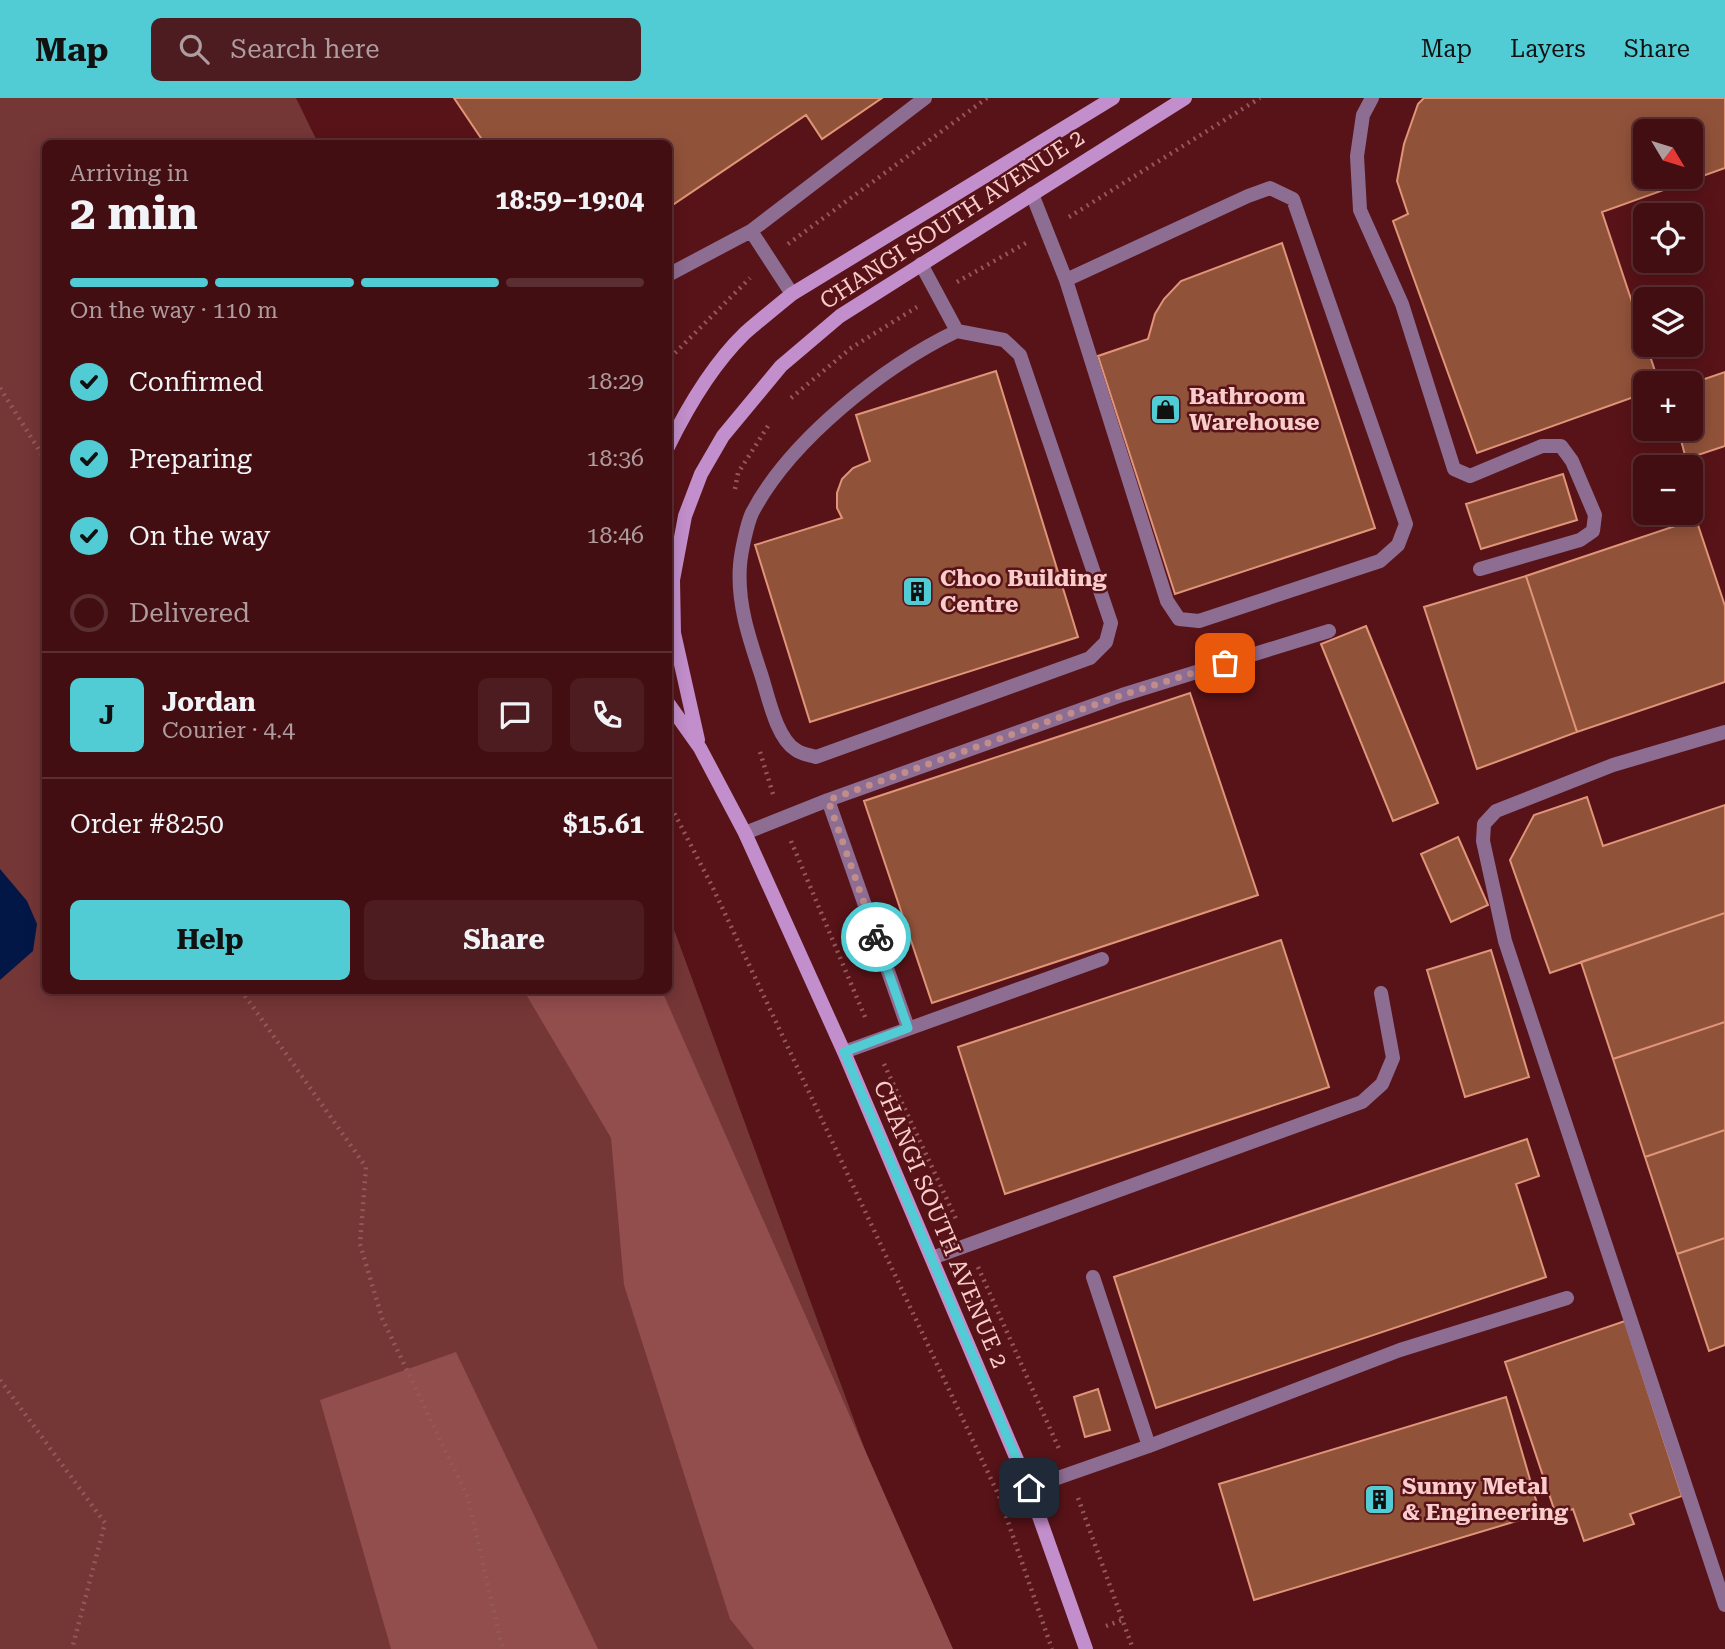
<!DOCTYPE html>
<html lang="en">
<head>
<meta charset="utf-8">
<style>
  :root { --surface:#420e12; --page:#4c1c20; --text:#f1f3f6; --muted:#ae9c9f; --line:#5a2e32; --accent:#51ccd4 }
  body { margin:0; font-family:"Roboto Serif",serif; background:var(--page); color:var(--text); height:100vh; display:flex; flex-direction:column; font-size:26px; white-space:nowrap }
  * { box-sizing:border-box; margin:0 }
  p { font-size:23px; color:var(--muted) }
  .icon { flex:none; width:38px; height:38px; fill:none; stroke:currentColor; stroke-width:2; stroke-linecap:round; stroke-linejoin:round }
  .map { position:relative; flex:1; overflow:hidden }
  .sheet { position:absolute; left:42px; top:42px; width:630px; height:854px; display:flex; flex-direction:column; background:var(--surface); border-radius:10px; box-shadow:0 4px 18px #0003,0 0 0 2px var(--line) }
  .sheet>* { flex:none }
  .needle { width:46px; rotate:128deg }
  .controls { position:absolute; left:1633px; top:21px; display:grid; gap:14px }
  .controls a { display:grid; place-items:center; width:70px; height:70px; border-radius:10px; background:var(--surface); box-shadow:0 4px 18px #0003,0 0 0 2px var(--line); font-size:35px }
  .pin { position:absolute; display:grid; place-items:center; width:60px; height:60px; color:#fff; margin:-30px; border-radius:14px; box-shadow:0 4px 10px #0006 }
  .courier { position:absolute; display:grid; place-items:center; width:70px; height:70px; margin:-35px; border:5px solid #51ccd4; border-radius:50%; background:#fff; color:#222; box-shadow:0 2px 9px #0007 }
  .head em { font-style:normal; font-weight:700 }
  .head div { display:flex; flex-direction:column-reverse }
  .head { display:flex; align-items:center; justify-content:space-between; height:119px; padding:0 28px }
  h1 { font-size:46px; font-weight:700; line-height:52px }
  .bar { display:grid; grid-template-columns:repeat(4,1fr); gap:10px 7px; align-content:center; height:84px; padding:0 28px }
  .bar i { height:9px; border-radius:5px; background:var(--line) }
  .bar .current { background:var(--accent) }
  .bar p { grid-column:span 4 }
  .line { display:flex; align-items:center; gap:18px; padding:0 28px; border-top:2px solid var(--line) }
  .line div { flex:1 }
  .round { display:grid; place-items:center; flex:none; width:74px; height:74px; border-radius:10px; background:var(--page) }
  ol { padding:0 28px; list-style:none }
  li { display:flex; align-items:center; gap:21px; height:77px }
  li p { margin-inline-start:auto }
  li .icon { padding:7px; border-radius:50%; background:var(--accent); color:#111; stroke-width:4 }
  li:last-child { color:var(--muted) }
  li i { width:38px; height:38px; border:4px solid var(--line); border-radius:50% }
  .cta { display:flex; gap:14px; margin-top:auto; padding:14px 28px }
  .cta a { flex:1; height:80px; border-radius:10px; background:var(--accent); color:#111; font-size:28px; font-weight:700; line-height:80px; text-align:center }
  .cta a+a { background:var(--page); color:var(--text) }
  header { display:flex; align-items:center; gap:42px; box-sizing:border-box; height:98px; padding:0 35px; background:var(--accent); color:#111 }
  header strong { font-size:33px }
  nav { display:flex; gap:38px; margin-inline-start:auto; font-size:24px }
  .search { width:490px; height:63px; background:var(--page); display:flex; align-items:center; gap:18px; box-sizing:border-box; padding:0 24px; border-radius:10px; color:var(--muted); font-size:26px }
  .map>svg:first-child { display:block }
  .green { fill:#753636 }
  .forest { fill:#924d4d }
  .water { fill:#021746 }
  .building { fill:#91523a; stroke:#e19578; stroke-width:2; fill-rule:evenodd }
  .lines { fill:none; stroke-linecap:round; stroke-linejoin:round }
  .path { stroke:#93585a; stroke-width:4.5; stroke-dasharray:2 5; stroke-linecap:butt }
  .lane { stroke:#8e6d93; stroke-width:14 }
  .secondary { stroke:#c28ecb; stroke-width:14 }
  .done { stroke:#c18c8c; stroke-width:7; stroke-dasharray:0 12.6 }
  .route { stroke:#51ccd4; stroke-width:9 }
  .labels { text-anchor:middle; stroke-width:5; stroke-linejoin:round; paint-order:stroke }
  .street-label { font-size:23px; fill:#f9cdcb; stroke:#581318 }
  .poi-label { font-size:23px; font-weight:bold; fill:#f9cdcb; stroke:#581318; text-anchor:start }
</style>
</head>
<body>
<header>
<strong>Map</strong>
<div class="search"><svg class="icon" aria-label="search" viewBox="0 0 24 24"><circle cx="10" cy="10" r="6"/><path d="M15 15l6 6"/></svg>Search here</div>
<nav><a>Map</a><a>Layers</a><a>Share</a></nav>
</header>
<div class="map">
<svg width="1725" height="1551" viewBox="0 0 1725 1551">
  <rect width="100%" height="100%" fill="#581318"/>
  <!-- green -->
  <path class="green" d="M0 0H296L318 45 46 46V892H668L669 818 938 1551H0Z"/>
  <!-- forest -->
  <path class="forest" d="M524 893H662L953 1551H754L730 1521 624 1187 611 1040Z
    M456 1254 598 1551H391L320 1302Z"/>
  <!-- water -->
  <path class="water" d="M0 771 27 803 37 826 33 853 0 882Z"/>
  <!-- building -->
  <path class="building" d="M454 0H882L822 41 806 17 668 110V46H485Z
    M1424 0H1725V70L1602 114 1659 285H1645V295L1477 355 1393 123 1408 116 1397 83 1404 46 1418 6ZM1645 33H1690V79H1645Z
    M1282 145 1375 430 1175 496 1098 258 1148 241 1155 216 1164 201 1181 183Z
    M996 273 1078 539 810 624 755 447 842 420 837 410V395L842 381 853 370 870 363 856 317Z
    M1725 274V348L1686 361 1678 331H1690V286Z
    M1563 376 1577 422 1481 451 1466 406Z
    M1696 421 1725 508V584L1577 634 1526 478Z
    M1526 478 1577 634 1477 671 1424 509Z
    M1366 528 1438 705 1393 723 1321 546Z
    M1190 595 1258 797 932 905 864 703Z
    M1587 699 1603 748 1725 707V815L1550 875 1510 762 1534 717Z
    M1458 739 1488 807 1451 824 1421 756Z
    M1725 815V924L1613 961 1581 864Z
    M1281 842 1329 989 1005 1096 958 949Z
    M1491 852 1529 979 1465 999 1427 872Z
    M1725 924V1032L1645 1059 1613 961Z
    M1725 1032V1140L1677 1156 1645 1059Z
    M1527 1041 1539 1078 1516 1086 1546 1179 1156 1310 1114 1179Z
    M1725 1140V1247L1709 1253 1677 1156Z
    M1625 1223 1682 1398 1630 1416 1634 1426 1584 1443 1573 1411 1556 1417 1505 1264Z
    M1098 1291 1110 1332 1085 1339 1074 1299Z
    M1506 1299 1540 1416 1254 1502 1219 1386Z"/>
  <g class="lines">
    <!-- path -->
    <path class="path" d="M1069 119 1260 0
      M788 146 987 0
      M957 184 1026 145
      M668 267 674 256 750 180
      M0 290 46 363
      M791 300 851 250 917 209
      M735 391 738 375 768 328
      M760 654 773 696
      M668 703 712 788 999 1398 1052 1551
      M791 743 865 919
      M241 892 366 1069 360 1146 382 1220 468 1400 501 1545 504 1551
      M884 966 957 1123
      M978 1169 1060 1353
      M0 1282 105 1425 72 1551
      M1078 1400 1133 1551
      M1106 1528 1122 1522"/>
    <!-- lane -->
    <path class="lane" d="M1372 0 1363 17 1357 58 1360 112 1402 206 1454 371 1470 378 1542 348H1561L1572 363 1595 417 1593 433 1580 442 1480 471
      M1032 96 1066 182 1167 503 1179 521 1199 523 1380 463 1398 447 1406 426 1293 101 1270 90 1248 98 1066 182
      M921 166 957 233
      M668 177 751 133
      M792 196 751 133 925 0
      M957 233 1004 242 1020 257 1111 525 1106 544 1090 560 816 659C810 657 801 656 796 652 776 640 768 597 761 576 749 540 737 505 740 467 741 454 747 426 752 415 790 342 884 268 957 233Z
      M1725 634 1613 667 1496 713 1484 726 1483 743 1505 843 1725 1507
      M828 702 908 930
      M745 735 828 702 1122 597 1329 533
      M844 954 1102 861
      M932 1160 1362 1004 1382 986 1393 960 1381 895
      M1093 1179 1149 1348
      M1029 1390 1149 1348 1400 1252 1567 1200"/>
    <!-- secondary -->
    <path class="secondary" d="M668 349C688 308 712 267 745 235 760 222 776 209 792 196L1113 0
      M668 605 700 650 745 735 844 954 1029 1390 1086 1551
      M698 642 674 535 673 482 685 418 701 376 723 338 781 268 840 218 1185 0"/>
  </g>
  <g class="lines">
    <!-- done -->
    <path class="done" d="M876 839 828 702 1122 597 1225 565"/>
    <!-- route -->
    <path class="route" d="M876 839 908 930 844 954 1029 1390"/>
  </g>
  <!-- icons -->
  <defs>
    <symbol id="shop-square" viewBox="-11 -11 22 22"><rect x="-9" y="-9" width="18" height="18" rx="4" fill="#51ccd4" stroke="#581318"/><path d="M-5-2.5h2.3a2.7 3.5 0 0 1 5.4 0H5L5.5 6h-11ZM-1.5-2.5h3a1.5 2.3 0 0 0-3 0Z" fill="#111"/></symbol>
    <symbol id="building-square" viewBox="-11 -11 22 22"><rect x="-9" y="-9" width="18" height="18" rx="4" fill="#51ccd4" stroke="#581318"/><path d="M-4-6H4V6H1V3H-1V6H-4ZM-2.5-4.3h1.7v1.8h-1.7ZM.8-4.3h1.7v1.8H.8ZM-2.5-1h1.7V.8h-1.7ZM.8-1h1.7V.8H.8Z" fill="#111"/></symbol>
  </defs>
  <g fill-rule="evenodd">
    <use href="#shop-square" x="1148" y="294" width="35" height="35"/>
    <use href="#building-square" x="900" y="476" width="35" height="35"/>
    <use href="#building-square" x="1362" y="1384" width="35" height="35"/>
  </g>
  <g class="labels">
    <!-- street labels -->
    <g class="street-label">
      <text transform="translate(952 121) rotate(-33)" y="8">CHANGI SOUTH AVENUE 2</text>
      <text transform="translate(941 1126) rotate(67)" y="8">CHANGI SOUTH AVENUE 2</text>
    </g>
    <!-- poi labels -->
    <g class="poi-label">
      <text x="1189" y="306">Bathroom<tspan x="1189" dy="26">Warehouse</tspan></text>
      <text x="940" y="488">Choo Building<tspan x="940" dy="26">Centre</tspan></text>
      <text x="1402" y="1396">Sunny Metal<tspan x="1402" dy="26">&amp; Engineering</tspan></text>
    </g>
  </g>
</svg>
<div class="controls">
<a><svg class="needle" viewBox="-14 -14 28 28"><path d="M0-13l5 13h-10z" fill="#e53935"/><path d="M0 13l5-13h-10z" fill="#ae9c9f"/></svg></a>
<a><svg class="icon" aria-label="locate" viewBox="0 0 24 24"><circle cx="12" cy="12" r="6"/><path d="M12 2v4M12 18v4M2 12h4M18 12h4"/></svg></a>
<a><svg class="icon" aria-label="layers" viewBox="0 0 24 24"><path d="M12 4l9 5-9 5-9-5zM3 14l9 5 9-5"/></svg></a>
<a>+</a>
<a>−</a>
</div>
<div class="pin" style="left:1225px;top:565px;background:#ea580c"><svg class="icon" aria-label="bag" viewBox="0 0 24 24"><path d="M5 8h14l-1 12H6zM9 8a3 3 0 0 1 6 0"/></svg></div>
<div class="pin" style="left:1029px;top:1390px;background:#1f2937"><svg class="icon" aria-label="home" viewBox="0 0 24 24"><path d="M3 11l9-7 9 7M6 9v11h12V9"/></svg></div>
<div class="courier" style="left:876px;top:839px"><svg class="icon" aria-label="bike" viewBox="0 0 24 24"><circle cx="6" cy="16" r="4"/><circle cx="18" cy="16" r="4"/><path d="M6 16l4-8h5l3 8M10 8l3 8H6M13 5h3"/></svg></div>
<section class="sheet">
<div class="head"><div><h1>2 min</h1><p>Arriving in</p></div><em>18:59–19:04</em></div>
<div class="bar"><i class="current"></i><i class="current"></i><i class="current"></i><i></i><p>On the way · 110 m</p></div>
<ol>
<li><svg class="icon" aria-label="check" viewBox="0 0 24 24"><path d="M5 12l5 5 9-10"/></svg>Confirmed<p>18:29</p></li>
<li><svg class="icon" aria-label="check" viewBox="0 0 24 24"><path d="M5 12l5 5 9-10"/></svg>Preparing<p>18:36</p></li>
<li><svg class="icon" aria-label="check" viewBox="0 0 24 24"><path d="M5 12l5 5 9-10"/></svg>On the way<p>18:46</p></li>
<li><i></i>Delivered</li>
</ol>
<div class="line" style="height:126px"><b class="round" style="background:var(--accent);color:#111">J</b><div><b>Jordan</b><p>Courier · 4.4</p></div><a class="round"><svg class="icon" aria-label="chat" viewBox="0 0 24 24"><path d="M4 5h16v11H9l-5 4z"/></svg></a><a class="round"><svg class="icon" aria-label="phone" viewBox="0 0 24 24"><path d="M5 4h4l2 5-3 2q2 4 5 5l2-3 5 2v4C11 20 4 13 5 4z"/></svg></a></div>
<div class="line" style="height:91px"><div>Order #8250</div><b>$15.61</b></div>
<div class="cta"><a>Help</a><a>Share</a></div>
</section>
</div>
</body>
</html>
